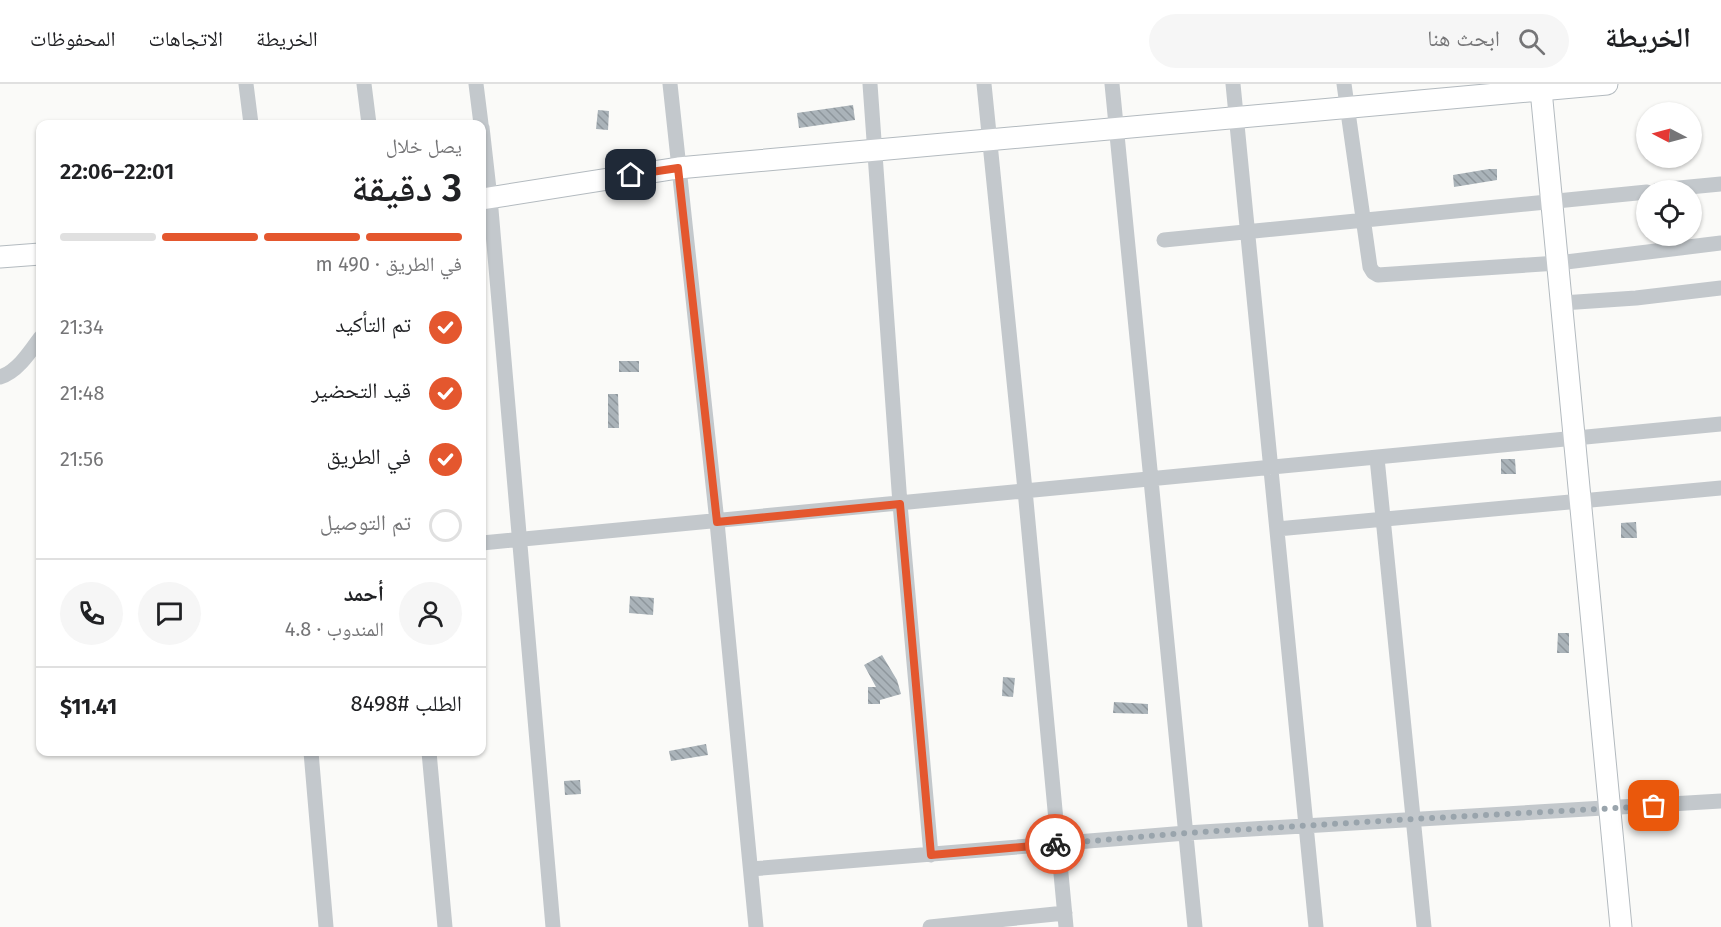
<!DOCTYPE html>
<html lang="ar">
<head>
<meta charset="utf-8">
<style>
  :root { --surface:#fff; --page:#f6f6f6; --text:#202124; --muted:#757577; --line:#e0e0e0; --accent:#e4572e }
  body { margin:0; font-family:"Fira Sans","Noto Naskh Arabic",sans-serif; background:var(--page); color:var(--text); direction:rtl; height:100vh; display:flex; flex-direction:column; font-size:22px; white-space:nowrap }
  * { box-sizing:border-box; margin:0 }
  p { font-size:20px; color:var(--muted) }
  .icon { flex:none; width:33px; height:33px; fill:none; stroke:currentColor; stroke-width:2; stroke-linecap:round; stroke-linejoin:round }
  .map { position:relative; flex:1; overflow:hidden; direction:ltr }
  .drawer { position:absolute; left:36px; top:36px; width:450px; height:636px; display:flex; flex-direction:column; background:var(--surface); border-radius:12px; box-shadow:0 2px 4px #0004; direction:rtl }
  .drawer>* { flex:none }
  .needle { width:39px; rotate:276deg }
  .buttons { position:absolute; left:1636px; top:18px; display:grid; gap:12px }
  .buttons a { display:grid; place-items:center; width:66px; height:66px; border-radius:50%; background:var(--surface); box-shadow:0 2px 4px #0004; font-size:30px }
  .pin { position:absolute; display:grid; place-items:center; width:51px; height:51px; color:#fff; margin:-26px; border-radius:12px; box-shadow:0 3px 9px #0006 }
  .courier { position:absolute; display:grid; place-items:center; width:60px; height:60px; margin:-30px; border:4px solid #e4572e; border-radius:50%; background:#fff; color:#222; box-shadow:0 2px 8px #0007 }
  .head em { font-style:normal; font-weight:600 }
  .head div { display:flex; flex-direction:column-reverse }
  .head { display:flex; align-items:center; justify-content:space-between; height:102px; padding:0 24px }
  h1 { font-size:39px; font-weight:600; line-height:45px }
  .bar { display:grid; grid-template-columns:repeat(4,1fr); gap:9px 6px; align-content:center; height:72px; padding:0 24px }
  .bar i { height:8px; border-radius:4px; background:var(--line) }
  .bar .current { background:var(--accent) }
  .bar p { grid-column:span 4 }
  .line { display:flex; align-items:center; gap:15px; padding:0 24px; border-top:2px solid var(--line) }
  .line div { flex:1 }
  .round { display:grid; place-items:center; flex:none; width:63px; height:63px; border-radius:32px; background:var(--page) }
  ol { padding:0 24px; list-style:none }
  li { display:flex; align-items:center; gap:18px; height:66px }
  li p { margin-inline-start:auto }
  li .icon { padding:6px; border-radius:50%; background:var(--accent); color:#fff; stroke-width:4 }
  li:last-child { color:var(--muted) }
  li i { width:33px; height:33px; border:3px solid var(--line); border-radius:50% }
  header { display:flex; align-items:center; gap:36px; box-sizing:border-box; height:84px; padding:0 30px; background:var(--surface); border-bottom:2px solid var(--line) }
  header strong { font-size:28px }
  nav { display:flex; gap:33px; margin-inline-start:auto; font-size:21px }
  .search { width:420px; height:54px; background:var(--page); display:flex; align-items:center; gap:15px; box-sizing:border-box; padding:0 21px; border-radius:33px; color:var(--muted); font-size:22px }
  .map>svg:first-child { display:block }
  .building { fill:url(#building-back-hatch) }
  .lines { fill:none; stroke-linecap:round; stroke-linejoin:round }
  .secondary-casing { stroke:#b3babf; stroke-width:23 }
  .street { stroke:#c3c8cc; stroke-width:15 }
  .secondary { stroke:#fff; stroke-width:21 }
  .done { stroke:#99a4ac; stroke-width:6; stroke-dasharray:0 10.8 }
  .route { stroke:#e4572e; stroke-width:8 }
</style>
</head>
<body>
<header>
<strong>الخريطة</strong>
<div class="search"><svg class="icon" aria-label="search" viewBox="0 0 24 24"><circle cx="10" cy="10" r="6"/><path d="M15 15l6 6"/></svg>ابحث هنا</div>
<nav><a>الخريطة</a><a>الاتجاهات</a><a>المحفوظات</a></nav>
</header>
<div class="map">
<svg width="1721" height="843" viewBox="0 0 1721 843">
  <defs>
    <pattern id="building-back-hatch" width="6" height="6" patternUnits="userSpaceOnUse" patternTransform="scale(1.5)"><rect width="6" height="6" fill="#aab3b9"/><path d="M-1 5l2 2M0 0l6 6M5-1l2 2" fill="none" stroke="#8e969c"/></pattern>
  </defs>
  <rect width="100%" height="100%" fill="#fafaf8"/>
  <!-- building -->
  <path class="building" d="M853 21 855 36 799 44 797 29Z
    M598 26 609 27 608 46 596 45Z
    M1489 85H1497V96L1454 103 1453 91Z
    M619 277H639V288H619Z
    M608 310H618L619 344H608Z
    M1501 375H1515L1516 390H1501Z
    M1636 438 1637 454H1621V439Z
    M630 512 654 514 653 531 629 529Z
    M1558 549H1569V569H1557Z
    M882 571 897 596 901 610 880 616V620H868V603H876L864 581Z
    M1003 593 1015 594 1013 613 1002 612Z
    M1114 618 1148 620V630L1113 629Z
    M706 660 708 671 671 677 669 667Z
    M580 696 581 710 565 711 564 697Z"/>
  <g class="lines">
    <defs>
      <path id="secondary" d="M1541 6 1621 843
        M482 115 678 84 1607 0
        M0 173 40 170"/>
    </defs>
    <!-- secondary casing -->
    <use href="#secondary" class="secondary-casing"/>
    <!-- street -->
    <path class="street" d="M246 0 251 40
      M364 0 369 40
      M476 0 481 40
      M670 0 717 438 756 843
      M870 0 900 420 931 771
      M984 0 1025 406 1066 843
      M1112 0 1195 843
      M1233 0 1316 843
      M1344 0 1370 183 1373 188 1378 191 1558 179 1721 159
      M482 43 490 114 553 843
      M1658 106 1721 100
      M1164 156 1647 108
      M1562 219 1636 214 1721 204
      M0 293C17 288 30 268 40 254
      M1377 374 1424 843
      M1277 445 1721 404
      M482 459C895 420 1308 379 1721 340
      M311 668 326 843
      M429 668 445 843
      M751 785 1186 749 1721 717
      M930 843 1065 829"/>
    <!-- secondary -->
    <use href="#secondary" class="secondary"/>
  </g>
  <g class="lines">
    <!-- done -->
    <path class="done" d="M1055 760 1186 749 1413 735 1654 722"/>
    <!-- route -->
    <path class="route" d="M631 91 678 84 717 438 900 420 931 771 1055 760"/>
  </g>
</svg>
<div class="buttons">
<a><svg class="needle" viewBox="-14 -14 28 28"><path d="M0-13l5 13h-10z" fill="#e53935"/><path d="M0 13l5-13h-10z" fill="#757577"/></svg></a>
<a><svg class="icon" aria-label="locate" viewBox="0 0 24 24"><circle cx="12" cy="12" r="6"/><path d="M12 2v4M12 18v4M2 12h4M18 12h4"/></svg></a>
</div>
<div class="pin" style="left:1654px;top:722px;background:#ea580c"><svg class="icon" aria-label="bag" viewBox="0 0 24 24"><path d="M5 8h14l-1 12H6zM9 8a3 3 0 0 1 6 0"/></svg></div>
<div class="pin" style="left:631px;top:91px;background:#1f2937"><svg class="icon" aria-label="home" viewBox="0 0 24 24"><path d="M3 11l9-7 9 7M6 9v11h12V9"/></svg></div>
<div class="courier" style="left:1055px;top:760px"><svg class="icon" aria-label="bike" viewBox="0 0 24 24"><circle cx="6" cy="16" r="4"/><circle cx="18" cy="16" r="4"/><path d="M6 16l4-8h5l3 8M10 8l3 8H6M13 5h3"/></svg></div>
<section class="drawer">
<div class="head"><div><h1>3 دقيقة</h1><p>يصل خلال</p></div><em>22:01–22:06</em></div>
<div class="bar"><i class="current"></i><i class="current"></i><i class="current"></i><i></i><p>في الطريق · 490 m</p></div>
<ol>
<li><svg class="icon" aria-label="check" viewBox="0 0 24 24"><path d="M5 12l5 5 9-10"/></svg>تم التأكيد<p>21:34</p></li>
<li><svg class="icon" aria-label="check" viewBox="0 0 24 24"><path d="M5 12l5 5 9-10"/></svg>قيد التحضير<p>21:48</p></li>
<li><svg class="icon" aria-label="check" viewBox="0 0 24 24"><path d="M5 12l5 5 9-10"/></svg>في الطريق<p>21:56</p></li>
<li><i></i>تم التوصيل</li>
</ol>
<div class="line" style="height:108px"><a class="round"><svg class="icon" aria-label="person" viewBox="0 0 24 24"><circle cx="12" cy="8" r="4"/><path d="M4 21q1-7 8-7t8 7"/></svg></a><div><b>أحمد</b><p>المندوب · 4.8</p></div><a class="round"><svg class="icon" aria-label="chat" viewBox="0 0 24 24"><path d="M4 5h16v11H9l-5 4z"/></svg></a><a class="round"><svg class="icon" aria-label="phone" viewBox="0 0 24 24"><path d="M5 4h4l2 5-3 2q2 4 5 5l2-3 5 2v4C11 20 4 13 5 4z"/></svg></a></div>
<div class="line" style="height:78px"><div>الطلب #8498</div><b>$11.41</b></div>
</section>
</div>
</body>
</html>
